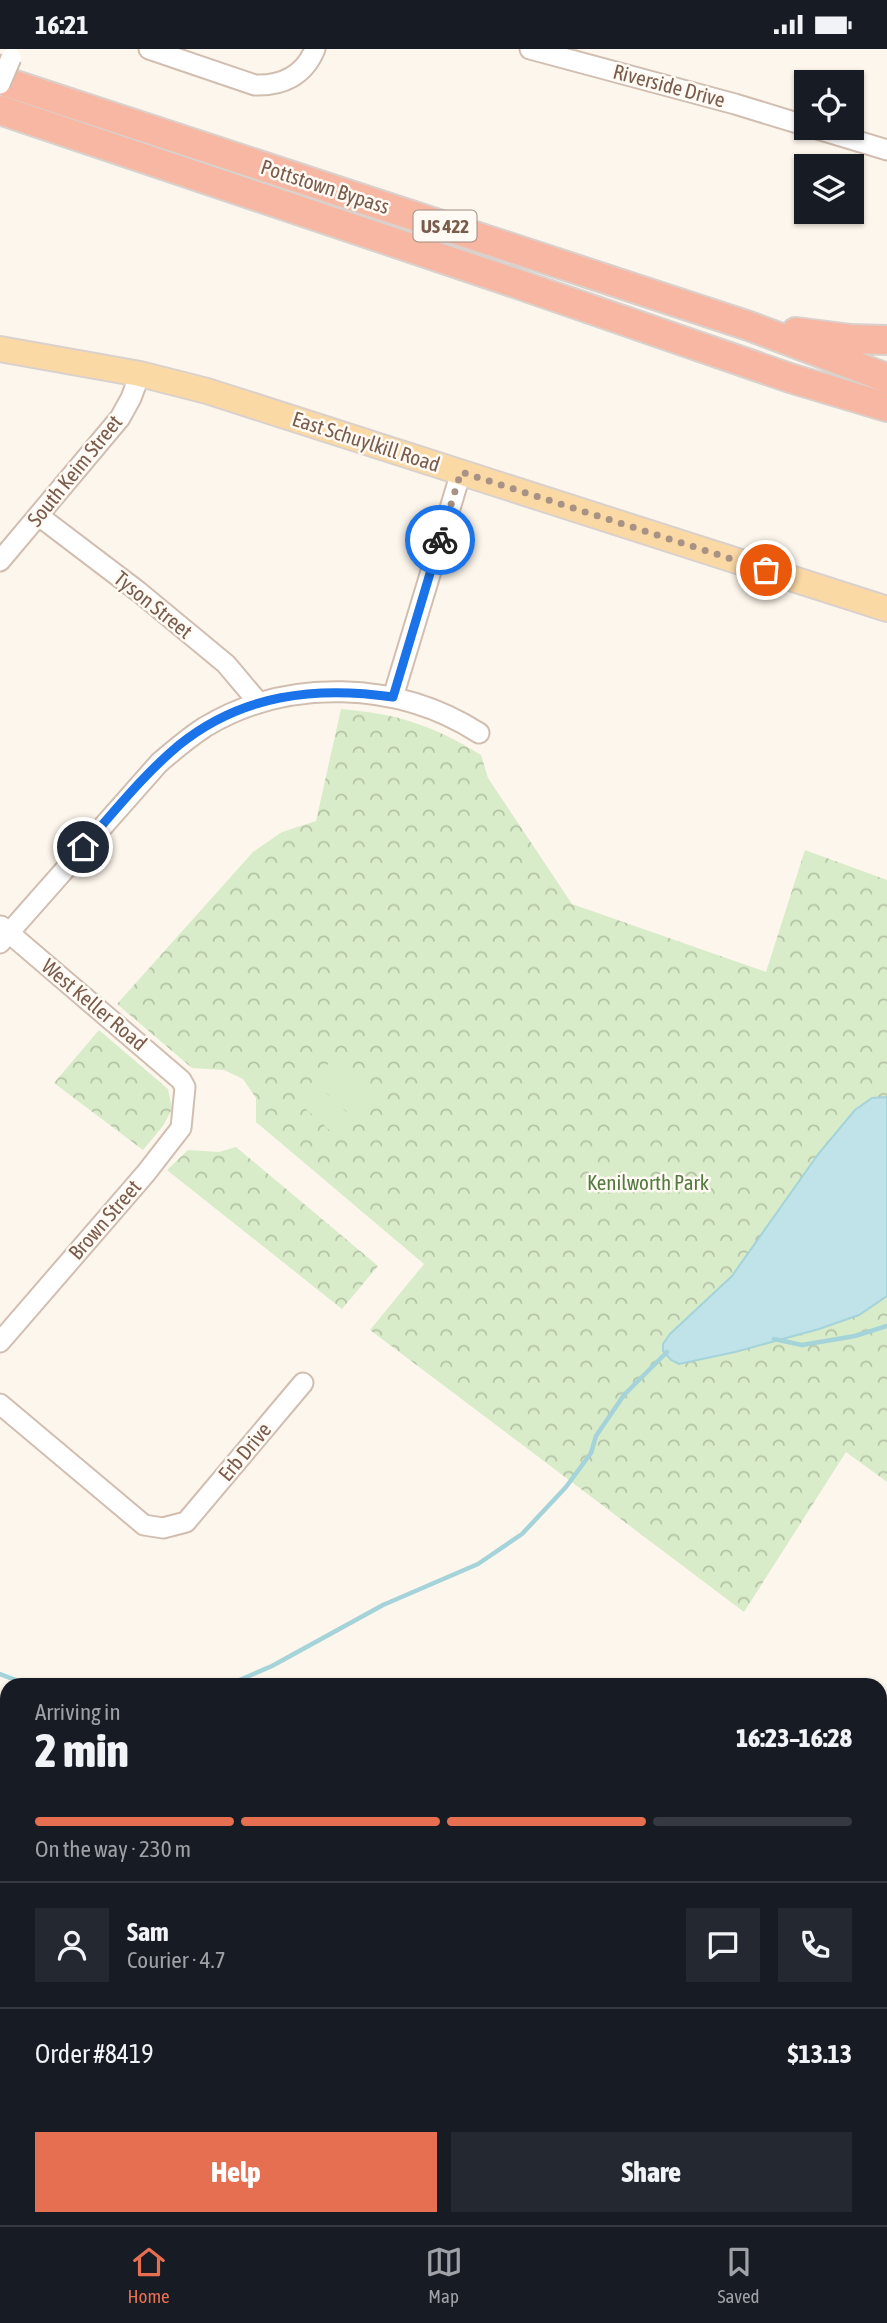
<!DOCTYPE html>
<html lang="en">
<head>
<meta charset="utf-8">
<style>
  :root { --surface:#171b24; --page:#242831; --text:#f1f3f6; --muted:#9ea1a6; --line:#363941; --accent:#e76f51 }
  body { margin:0; font-family:"Asap Condensed",sans-serif; background:var(--page); color:var(--text); height:100vh; display:flex; flex-direction:column; font-size:26px; white-space:nowrap }
  * { box-sizing:border-box; margin:0 }
  p { font-size:23px; color:var(--muted) }
  .icon { flex:none; width:38px; height:38px; fill:none; stroke:currentColor; stroke-width:2; stroke-linecap:round; stroke-linejoin:round }
  .map { position:relative; flex:1; overflow:hidden }
  .side { position:absolute; left:0px; top:1629px; width:887px; height:548px; display:flex; flex-direction:column; background:var(--surface); border-radius:21px 21px 0 0; box-shadow:0 2px 5px #0004 }
  .side>* { flex:none }
  .controls { position:absolute; left:794px; top:21px; display:grid; gap:14px }
  .controls a { display:grid; place-items:center; width:70px; height:70px; border-radius:0px; background:var(--surface); box-shadow:0 2px 5px #0004; font-size:35px }
  .pin { position:absolute; display:grid; place-items:center; width:60px; height:60px; color:#fff; margin:-30px; border:4px solid #fff; border-radius:50%; box-shadow:0 2px 7px #0007 }
  .courier { position:absolute; display:grid; place-items:center; width:70px; height:70px; margin:-35px; border:5px solid #1a73e8; border-radius:50%; background:#fff; color:#222; box-shadow:0 2px 9px #0007 }
  .head em { font-style:normal; font-weight:800 }
  .head div { display:flex; flex-direction:column-reverse }
  .head { display:flex; align-items:center; justify-content:space-between; height:119px; padding:0 35px }
  h1 { font-size:46px; font-weight:800; line-height:52px }
  .bar { display:grid; grid-template-columns:repeat(4,1fr); gap:10px 7px; align-content:center; height:84px; padding:0 35px }
  .bar i { height:9px; border-radius:5px; background:var(--line) }
  .bar .selected { background:var(--accent) }
  .bar p { grid-column:span 4 }
  .line { display:flex; align-items:center; gap:18px; padding:0 35px; border-top:2px solid var(--line) }
  .line div { flex:1 }
  .round { display:grid; place-items:center; flex:none; width:74px; height:74px; border-radius:0px; background:var(--page) }
  .action { display:flex; gap:14px; margin-top:auto; padding:14px 35px }
  .action a { flex:1; height:80px; border-radius:0px; background:var(--accent); color:#fff; font-size:28px; font-weight:800; line-height:80px; text-align:center }
  .action a+a { background:var(--page); color:var(--text) }
  .status { display:flex; justify-content:space-between; align-items:center; height:49px; padding:0 35px; background:var(--surface); direction:ltr }
  .status svg { height:19px; fill:currentColor }
  .tabs { display:flex; justify-content:space-around; align-items:center; height:98px; border-top:2px solid var(--line); background:var(--surface); font-size:19px; color:var(--muted) }
  .tabs a { display:grid; justify-items:center; gap:4px }
  .tabs .selected { color:var(--accent) }
  .map>svg:first-child { display:block }
  .park { fill:url(#park-crowns) }
  .pitch { fill:#d8ecc9 }
  .water { fill:#bfe3e8; stroke:#a5d3da; stroke-width:2 }
  .lines { fill:none; stroke-linecap:round; stroke-linejoin:round }
  .stream { stroke:#a5d3da; stroke-width:4.5 }
  .minor-casing { stroke:#d1beb0; stroke-width:23 }
  .major-casing { stroke:#dad1cd; stroke-width:28 }
  .highway-casing { stroke:#dad1cd; stroke-width:32 }
  .minor { stroke:#fff; stroke-width:19 }
  .major { stroke:#fbd9a5; stroke-width:24 }
  .highway { stroke:#f7b7a3; stroke-width:28 }
  .minor-bridge-casing { stroke:#d1beb0; stroke-width:23; stroke-linecap:butt }
  .minor-bridge { stroke:#fff; stroke-width:19 }
  .done { stroke:#a89285; stroke-width:7; stroke-dasharray:0 12.6 }
  .route { stroke:#1a73e8; stroke-width:9 }
  .labels { text-anchor:middle; stroke-width:5; stroke-linejoin:round; paint-order:stroke }
  .shield { fill:#fffaf3; stroke:#a28b7f; stroke-width:2 }
  .shield-label { font-size:19px; font-weight:bold; fill:#7a5c4d }
  .street-label { font-size:21px; fill:#7a5c4d; stroke:#fffaf3 }
  .park-label { font-size:21px; fill:#537a41; stroke:#fffaf3 }
</style>
</head>
<body>
<div class="status"><b>16:21</b><svg viewBox="0 0 49 12"><path d="M0 12V9h3v3zM5 12V6h3v6zM10 12V3h3v9zM15 12V0h3v12zM26 1h20v11H26zM47 4h2v5h-2z"/></svg></div>
<div class="map">
<svg width="887" height="2176" viewBox="0 0 887 2176">
  <defs>
    <pattern id="park-crowns" width="20" height="18" patternUnits="userSpaceOnUse" patternTransform="scale(1.75)"><rect width="20" height="18" fill="#d8ecc9"/><path d="M2 6a3 3 0 1 1 6 0M12 15a3 3 0 1 1 6 0" fill="none" stroke="#b4c2a5"/></pattern>
  </defs>
  <rect width="100%" height="100%" fill="#fdf6ec"/>
  <!-- park -->
  <path class="park" d="M341 660C398 665 432 676 481 706L488 729 572 855 766 923 805 801 887 831V1433L846 1403 744 1563 370 1281 424 1215 256 1073V1049L243 1030 224 1021 192 1019 117 955 253 803 282 783 316 772Z
    M99 981 168 1040 172 1060 163 1077 143 1101 54 1034Z
    M236 1098 378 1217 342 1260 167 1121 188 1101 219 1103Z"/>
  <!-- pitch -->
  <path class="pitch" d="M336 1006 376 1042 360 1061 320 1024Z
    M313 1032 353 1069 336 1087 296 1051Z"/>
  <!-- water -->
  <path class="water" d="M887 1048V1247L859 1266 819 1280 735 1303 679 1315 671 1311 663 1302V1295L670 1285 732 1227 819 1104 855 1061 872 1049Z"/>
  <g class="lines">
    <!-- stream -->
    <path class="stream" d="M774 1290 802 1296 855 1287 887 1277
      M0 1625 29 1636
      M228 1636 272 1617 383 1556 478 1515 522 1485 566 1438 591 1404 596 1387 624 1346 667 1303"/>
    <defs>
      <path id="minor" d="M149 0 255 36C282 37 304 27 315 0
        M530 0 735 55 807 77
        M814 79 887 101
        M39 467 139 543 226 615 259 654
        M0 512 120 369 131 349 140 325
        M393 648 461 423
        M0 894 159 714C174 701 188 689 205 678 288 628 398 632 479 684
        M0 1293 146 1124 181 1079 185 1038 181 1031 1 877
        M0 1355 144 1476 163 1479 186 1473 303 1334
        M880 1727 887 1732
        M880 2098 887 2103
        M511 2170 518 2176
        M118 2176V2170
        M385 2176 390 2170"/>
      <path id="major" d="M0 300 140 325 207 342 887 560"/>
      <path id="highway" d="M0 31 749 277 887 329
        M0 61 512 233 790 329 887 358
        M796 283 851 290 887 291"/>
    </defs>
    <!-- minor casing -->
    <use href="#minor" class="minor-casing"/>
    <!-- major casing -->
    <use href="#major" class="major-casing"/>
    <!-- highway casing -->
    <use href="#highway" class="highway-casing"/>
    <!-- minor -->
    <use href="#minor" class="minor"/>
    <!-- major -->
    <use href="#major" class="major"/>
    <!-- highway -->
    <use href="#highway" class="highway"/>
    <defs>
      <path id="minor-bridge" d="M0 35 11 9"/>
    </defs>
    <!-- minor-bridge casing -->
    <use href="#minor-bridge" class="minor-bridge-casing"/>
    <!-- minor-bridge -->
    <use href="#minor-bridge" class="minor-bridge"/>
  </g>
  <g class="lines">
    <!-- done -->
    <path class="done" d="M440 491 461 423 766 521"/>
    <!-- route -->
    <path class="route" d="M83 798C114 763 143 726 179 696 242 645 316 637 393 648L440 491"/>
  </g>
  <g class="labels">
    <!-- shield labels -->
    <rect class="shield" x="413.5" y="161.5" width="63" height="31" rx="5"/>
    <g class="shield-label">
      <text x="445" y="184">US 422</text>
    </g>
    <!-- street labels -->
    <g class="street-label">
      <text transform="translate(669 37) rotate(15)" y="7">Riverside Drive</text>
      <text transform="translate(325 138) rotate(18)" y="7">Pottstown Bypass</text>
      <text transform="translate(366 393) rotate(18)" y="7">East Schuylkill Road</text>
      <text transform="translate(75 422) rotate(-51)" y="7">South Keim Street</text>
      <text transform="translate(153 556) rotate(39)" y="7">Tyson Street</text>
      <text transform="translate(94 956) rotate(40)" y="7">West Keller Road</text>
      <text transform="translate(105 1171) rotate(-49)" y="7">Brown Street</text>
      <text transform="translate(245 1403) rotate(-50)" y="7">Erb Drive</text>
    </g>
    <!-- park labels -->
    <g class="park-label">
      <text x="648" y="1141">Kenilworth Park</text>
    </g>
  </g>
</svg>
<div class="controls">
<a><svg class="icon" aria-label="locate" viewBox="0 0 24 24"><circle cx="12" cy="12" r="6"/><path d="M12 2v4M12 18v4M2 12h4M18 12h4"/></svg></a>
<a><svg class="icon" aria-label="layers" viewBox="0 0 24 24"><path d="M12 4l9 5-9 5-9-5zM3 14l9 5 9-5"/></svg></a>
</div>
<div class="pin" style="left:766px;top:521px;background:#ea580c"><svg class="icon" aria-label="bag" viewBox="0 0 24 24"><path d="M5 8h14l-1 12H6zM9 8a3 3 0 0 1 6 0"/></svg></div>
<div class="pin" style="left:83px;top:798px;background:#1f2937"><svg class="icon" aria-label="home" viewBox="0 0 24 24"><path d="M3 11l9-7 9 7M6 9v11h12V9"/></svg></div>
<div class="courier" style="left:440px;top:491px"><svg class="icon" aria-label="bike" viewBox="0 0 24 24"><circle cx="6" cy="16" r="4"/><circle cx="18" cy="16" r="4"/><path d="M6 16l4-8h5l3 8M10 8l3 8H6M13 5h3"/></svg></div>
<section class="side">
<div class="head"><div><h1>2 min</h1><p>Arriving in</p></div><em>16:23–16:28</em></div>
<div class="bar"><i class="selected"></i><i class="selected"></i><i class="selected"></i><i></i><p>On the way · 230 m</p></div>
<div class="line" style="height:126px"><a class="round"><svg class="icon" aria-label="person" viewBox="0 0 24 24"><circle cx="12" cy="8" r="4"/><path d="M4 21q1-7 8-7t8 7"/></svg></a><div><b>Sam</b><p>Courier · 4.7</p></div><a class="round"><svg class="icon" aria-label="chat" viewBox="0 0 24 24"><path d="M4 5h16v11H9l-5 4z"/></svg></a><a class="round"><svg class="icon" aria-label="phone" viewBox="0 0 24 24"><path d="M5 4h4l2 5-3 2q2 4 5 5l2-3 5 2v4C11 20 4 13 5 4z"/></svg></a></div>
<div class="line" style="height:91px"><div>Order #8419</div><b>$13.13</b></div>
<div class="action"><a>Help</a><a>Share</a></div>
</section>
</div>
<nav class="tabs">
<a class="selected"><svg class="icon" aria-label="home" viewBox="0 0 24 24"><path d="M3 11l9-7 9 7M6 9v11h12V9"/></svg>Home</a>
<a><svg class="icon" aria-label="map" viewBox="0 0 24 24"><path d="M3 6l6-2 6 2 6-2v14l-6 2-6-2-6 2zM9 4v14M15 6v14"/></svg>Map</a>
<a><svg class="icon" aria-label="saved" viewBox="0 0 24 24"><path d="M7 4h10v16l-5-4-5 4z"/></svg>Saved</a>
</nav>
</body>
</html>
